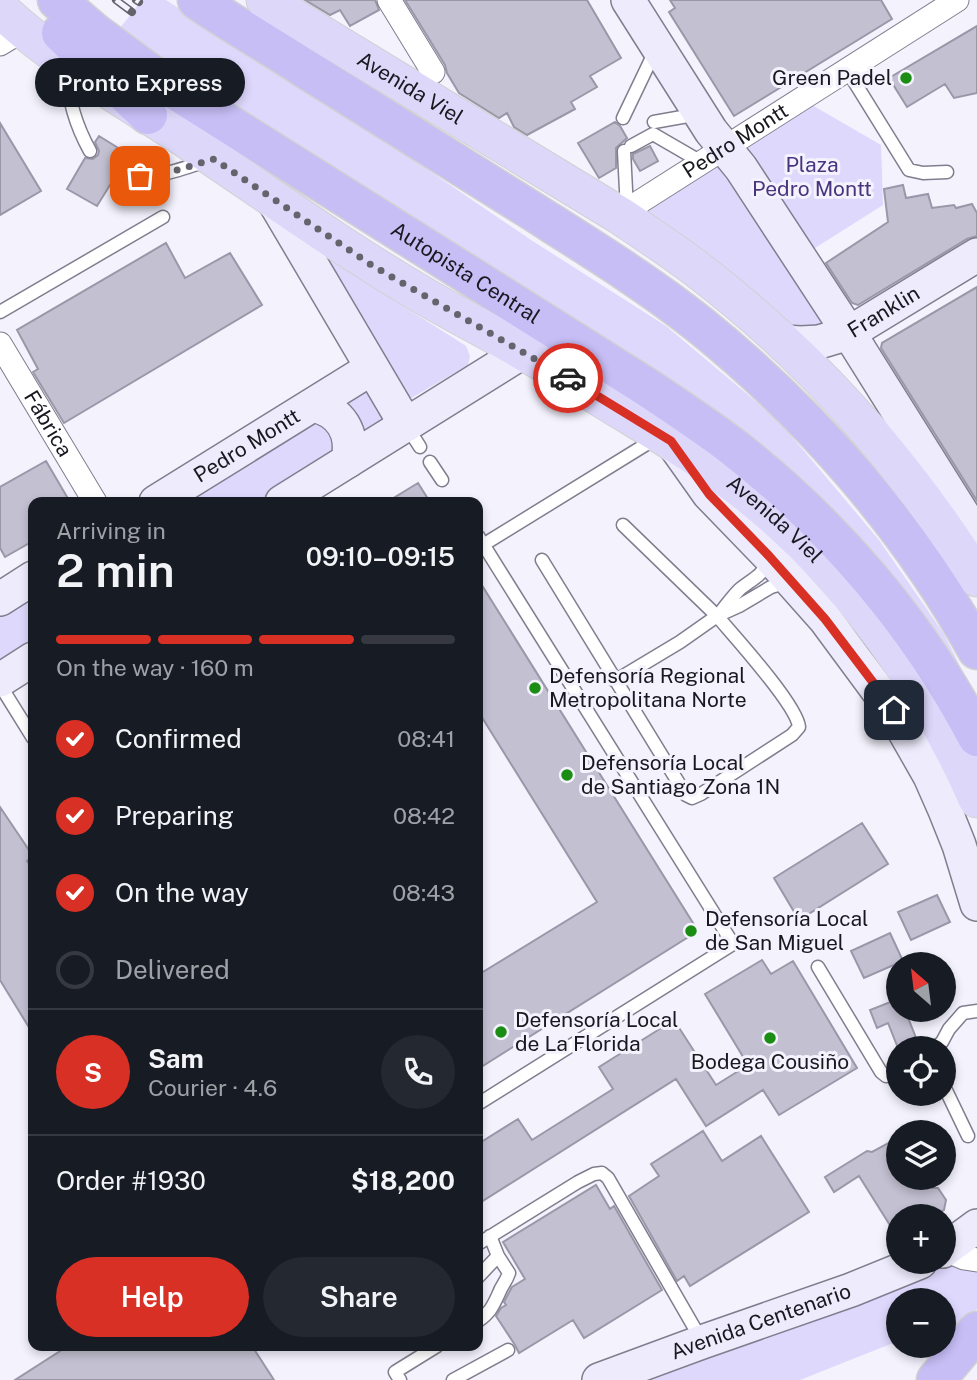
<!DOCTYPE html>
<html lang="en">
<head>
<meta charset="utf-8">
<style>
  :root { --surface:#171b24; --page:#242831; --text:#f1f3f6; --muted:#9ea1a6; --line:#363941; --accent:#d93025 }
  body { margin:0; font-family:"Public Sans",sans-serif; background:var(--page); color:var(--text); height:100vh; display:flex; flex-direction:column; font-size:26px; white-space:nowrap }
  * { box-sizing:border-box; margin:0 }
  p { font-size:23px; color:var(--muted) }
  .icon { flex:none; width:38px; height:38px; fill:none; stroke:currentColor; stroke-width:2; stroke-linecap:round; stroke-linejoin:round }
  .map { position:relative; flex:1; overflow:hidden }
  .side { position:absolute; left:28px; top:497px; width:455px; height:854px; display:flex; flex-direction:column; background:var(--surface); border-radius:14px; box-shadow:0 4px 10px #0003 }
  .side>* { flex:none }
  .needle { width:46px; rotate:332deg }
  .tools { position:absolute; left:886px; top:952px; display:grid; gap:14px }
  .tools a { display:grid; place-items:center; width:70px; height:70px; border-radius:50%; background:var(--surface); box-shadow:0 4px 10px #0003; font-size:35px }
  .pin { position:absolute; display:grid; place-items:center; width:60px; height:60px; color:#fff; margin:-30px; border-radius:14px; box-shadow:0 4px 10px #0006 }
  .courier { position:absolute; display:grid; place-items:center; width:70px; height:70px; margin:-35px; border:5px solid #d93025; border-radius:50%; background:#fff; color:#222; box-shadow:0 2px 9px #0007 }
  .bubble { position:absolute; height:49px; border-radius:24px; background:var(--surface); box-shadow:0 4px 10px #0003; font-size:23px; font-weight:600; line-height:49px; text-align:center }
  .summary em { font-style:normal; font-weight:600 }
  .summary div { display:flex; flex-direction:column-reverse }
  .summary { display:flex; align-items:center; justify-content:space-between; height:119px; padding:0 28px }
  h1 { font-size:46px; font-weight:600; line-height:52px }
  .bar { display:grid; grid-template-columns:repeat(4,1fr); gap:10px 7px; align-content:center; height:84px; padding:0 28px }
  .bar i { height:9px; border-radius:5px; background:var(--line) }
  .bar .current { background:var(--accent) }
  .bar p { grid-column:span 4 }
  .line { display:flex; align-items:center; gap:18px; padding:0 28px; border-top:2px solid var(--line) }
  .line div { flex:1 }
  .round { display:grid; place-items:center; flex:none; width:74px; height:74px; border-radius:37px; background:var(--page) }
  ol { padding:0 28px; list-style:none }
  li { display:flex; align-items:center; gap:21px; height:77px }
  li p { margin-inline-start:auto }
  li .icon { padding:7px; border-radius:50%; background:var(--accent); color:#fff; stroke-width:4 }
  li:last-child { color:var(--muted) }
  li i { width:38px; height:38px; border:4px solid var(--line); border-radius:50% }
  .action { display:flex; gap:14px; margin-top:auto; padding:14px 28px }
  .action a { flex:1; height:80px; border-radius:42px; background:var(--accent); color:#fff; font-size:28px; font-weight:600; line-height:80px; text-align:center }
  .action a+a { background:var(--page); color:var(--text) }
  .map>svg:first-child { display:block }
  .green { fill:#ded8fd }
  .building { fill:#c3c0d2; stroke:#9997a8; stroke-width:2 }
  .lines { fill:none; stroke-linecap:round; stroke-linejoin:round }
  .lane-casing { stroke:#807e8e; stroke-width:15 }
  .street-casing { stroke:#807e8e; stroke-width:25 }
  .secondary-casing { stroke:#807e8e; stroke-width:36 }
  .primary-casing { stroke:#d1d1d2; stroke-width:39 }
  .highway-casing { stroke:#d1d1d2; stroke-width:41 }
  .lane { stroke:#fff; stroke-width:12 }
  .street { stroke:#fff; stroke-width:23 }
  .secondary { stroke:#eeecfc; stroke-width:33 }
  .primary { stroke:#ddd8fa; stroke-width:37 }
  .highway { stroke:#c7bef6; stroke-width:38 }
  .rail-casing { stroke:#64636c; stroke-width:8 }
  .rail { stroke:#f3f2fd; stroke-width:5; stroke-dasharray:16; stroke-linecap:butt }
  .done { stroke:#65646d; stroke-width:7; stroke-dasharray:0 12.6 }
  .route { stroke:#d93025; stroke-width:9 }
  .poi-dot { fill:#1c8d14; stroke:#f3f2fd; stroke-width:2.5 }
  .labels { text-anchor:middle; stroke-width:6; stroke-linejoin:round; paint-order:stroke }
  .poi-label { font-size:21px; fill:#19181f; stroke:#f3f2fd; text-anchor:start }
  .street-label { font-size:21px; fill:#19181f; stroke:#f3f2fd }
  .park-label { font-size:21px; fill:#48357d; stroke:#f3f2fd }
</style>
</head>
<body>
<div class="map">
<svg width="977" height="1380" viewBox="0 0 977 1380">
  <rect width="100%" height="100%" fill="#f3f2fd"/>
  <!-- green -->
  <path class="green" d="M142 0H166L375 134 531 240 666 326 778 420 879 540 944 634 977 700 915 610 117 32Z
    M812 105 881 145 883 205 785 267 826 327 781 326 639 217Z
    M329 259 466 346 470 356 468 365 408 400 322 263Z
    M363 379 389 422 258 502H165Z
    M33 587V642L0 663V608Z
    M977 1249V1309L960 1327 943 1326V1300H898V1341L800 1380H641Z"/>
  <!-- building -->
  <path class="building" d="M305 0H375L379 10 350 26 340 10 330 15Z
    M405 0H587L621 58 590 76 597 87 571 102 575 109 527 135 514 127 507 113 499 118 459 93 447 73 445 65Z
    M670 0H881L892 19 734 116 669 12 675 8Z
    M977 26V93L954 98 945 84 907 107 889 78Z
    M615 122 620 126 627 138 616 148V168L599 178 578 143Z
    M0 123 41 191 0 215Z
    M99 136 128 154 123 162H116L111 167V173L115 177 97 206 67 189 85 158 93 159 98 155 99 151 95 142Z
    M650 146 658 161 640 171 633 159V154Z
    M903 185 906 198 928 194 932 208 954 205 956 208 972 204 977 213V236L967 239 858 305 852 303 826 263 888 222 884 189Z
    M166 243 185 278 230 253 262 305 64 423 33 372 38 369 17 330Z
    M977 287V501L881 348 882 343Z
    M46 461 70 502H33V541L5 557 0 548V487Z
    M418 483 430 502H387Z
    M478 579 698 931 478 1069V975L597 902 478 711Z
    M0 807 33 856 27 861 33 869V1034L0 980Z
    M862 823 888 864 799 920 774 878Z
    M937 895 950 922 911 940 898 912Z
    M890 933 903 961 864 978 851 951Z
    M762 960 771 974 793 961 857 1068 779 1115 763 1090 706 1126 676 1079 478 1204V1144L518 1119 532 1140 613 1089 599 1067 674 1020 716 1085 748 1065 705 994Z
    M898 999V1010H905L920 1048H898L888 1023 877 1028 870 1010Z
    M703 1131 722 1161 761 1136 809 1212 690 1286 684 1276 677 1281 629 1196 659 1176 651 1164Z
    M898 1138V1178H925L932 1188H938L946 1200 944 1210 935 1216H898V1238L859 1176 834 1192 825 1177 867 1151 872 1152Z
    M596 1185 610 1209 614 1206 662 1290 584 1338 573 1320 519 1353 515 1345 496 1316 501 1308 506 1305 504 1302 512 1287 525 1279 503 1242Z
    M68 1346H252L274 1380H15Z"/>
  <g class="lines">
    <defs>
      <path id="lane" d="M847 70 909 170 923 173 947 172
        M67 71C68 100 76 126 90 151
        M623 118 656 49
        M654 122 699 114
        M631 146 653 134 703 163
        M624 151 627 210
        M119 170C152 182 175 171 206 161
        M0 312 163 217
        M406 425 420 447
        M430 462 442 480
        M478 536 733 944 478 1104
        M478 548 658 437
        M542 560 686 795 692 798 701 794 792 735 799 727C797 705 734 636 717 616
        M720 613C726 605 732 597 739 590 750 580 764 576 768 560
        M717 616 739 606 771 587 789 582
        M615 681 680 642 717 616 623 525
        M0 685 33 738
        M818 967 881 1072 886 1076 898 1074
        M935 1048 942 1042 949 1029 963 1013 977 1011
        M943 1084 968 1136
        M478 1244 578 1182 594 1174 602 1173 608 1178 702 1341
        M478 1277 498 1256
        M478 1321C490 1313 493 1306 499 1293 502 1285 506 1282 509 1273L498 1256 490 1236
        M400 1380 395 1372 437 1346
        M453 1380 508 1350"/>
      <g id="street">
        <path d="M389 0 433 72"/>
        <path d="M0 44 23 30"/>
        <path id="s1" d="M619 215 957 0"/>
        <path id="s2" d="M0 344 95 502"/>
        <path d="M945 1250 964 1258 977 1260"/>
      </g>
      <g id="secondary">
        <path d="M628 0 711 131 741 168 849 333 977 537"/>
        <path d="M271 196 406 425"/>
        <path id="s3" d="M783 342 801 343 819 342 849 333 977 255"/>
        <path d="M313 405C341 411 354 433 348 461"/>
        <path d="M675 446 709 494 769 556 825 619 893 711 930 776 945 810 959 845 977 904"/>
        <path id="s4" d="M156 502 372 368"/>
        <path d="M282 502 524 351"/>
        <path d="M0 599 33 578"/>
        <path d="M0 680 33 659"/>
        <path d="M943 1251 977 1226"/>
        <path id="s5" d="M599 1380 702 1342 851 1290 920 1262"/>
      </g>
      <g id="primary">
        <path id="s6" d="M265 0 619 215C646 233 673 251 698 270 809 355 903 460 977 578"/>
        <path id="s7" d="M0 9C54 60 116 94 178 134 256 186 333 242 414 290 450 312 489 331 526 353 561 373 595 395 630 416 674 443 718 469 757 502 849 577 930 690 977 799"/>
      </g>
      <g id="highway">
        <path id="s8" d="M57 0 94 32 162 82 645 386C675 406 704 425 733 447 833 525 918 624 977 737"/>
        <path d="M197 0C232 24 269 45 304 68 379 115 454 162 529 209 587 246 646 282 700 325 810 414 908 525 977 650"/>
        <path d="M61 33 148 115"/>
        <path d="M936 1380 977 1331"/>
      </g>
    </defs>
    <!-- lane casing -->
    <use href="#lane" class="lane-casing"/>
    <!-- street casing -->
    <use href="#street" class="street-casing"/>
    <!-- secondary casing -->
    <use href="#secondary" class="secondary-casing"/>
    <!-- primary casing -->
    <use href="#primary" class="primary-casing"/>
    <!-- highway casing -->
    <use href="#highway" class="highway-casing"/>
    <!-- lane -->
    <use href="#lane" class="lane"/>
    <!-- street -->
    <use href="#street" class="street"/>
    <!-- secondary -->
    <use href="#secondary" class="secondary"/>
    <!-- primary -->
    <use href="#primary" class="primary"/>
    <!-- highway -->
    <use href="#highway" class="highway"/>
    <defs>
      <path id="rail" d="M116 0 132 12
        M136 0 139 2"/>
    </defs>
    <!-- rail casing -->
    <use href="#rail" class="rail-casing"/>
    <!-- rail -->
    <use href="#rail" class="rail"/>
  </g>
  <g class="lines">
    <!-- done -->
    <path class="done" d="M140 176 164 174 214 159 373 266 568 378"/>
    <!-- route -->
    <path class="route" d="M568 378 671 441 709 494 769 556 825 619 894 710"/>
  </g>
  <!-- markers -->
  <g class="poi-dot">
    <circle cx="906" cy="78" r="7"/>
    <circle cx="535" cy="688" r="7"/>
    <circle cx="567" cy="775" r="7"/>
    <circle cx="691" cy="931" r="7"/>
    <circle cx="501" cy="1032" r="7"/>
    <circle cx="770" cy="1038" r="7"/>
  </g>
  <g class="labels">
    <!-- poi labels -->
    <g class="poi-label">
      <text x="892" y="85" text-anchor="end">Green Padel</text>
      <text x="549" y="683">Defensoría Regional<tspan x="549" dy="24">Metropolitana Norte</tspan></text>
      <text x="581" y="770">Defensoría Local<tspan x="581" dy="24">de Santiago Zona 1N</tspan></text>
      <text x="705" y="926">Defensoría Local<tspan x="705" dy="24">de San Miguel</tspan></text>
      <text x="515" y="1027">Defensoría Local<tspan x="515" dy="24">de La Florida</tspan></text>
      <text x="770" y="1069" text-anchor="middle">Bodega Cousiño</text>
    </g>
    <!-- street labels -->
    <g class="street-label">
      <text dy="7" stroke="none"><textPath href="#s6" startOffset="170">Avenida Viel</textPath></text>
      <text dy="7" stroke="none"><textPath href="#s1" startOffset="138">Pedro Montt</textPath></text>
      <text dy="7" stroke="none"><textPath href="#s8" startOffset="492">Autopista Central</textPath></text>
      <text dy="7" stroke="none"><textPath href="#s3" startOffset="108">Franklin</textPath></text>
      <text dy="7" stroke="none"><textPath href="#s2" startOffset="93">Fábrica</textPath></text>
      <text dy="7" stroke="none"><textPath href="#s4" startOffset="107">Pedro Montt</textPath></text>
      <text dy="7" stroke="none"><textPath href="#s7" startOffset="929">Avenida Viel</textPath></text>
      <text dy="7" stroke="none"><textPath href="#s5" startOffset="172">Avenida Centenario</textPath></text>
    </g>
    <!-- park labels -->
    <g class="park-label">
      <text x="812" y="172">Plaza<tspan x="812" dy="24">Pedro Montt</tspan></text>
    </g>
  </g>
</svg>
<div class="tools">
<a><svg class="needle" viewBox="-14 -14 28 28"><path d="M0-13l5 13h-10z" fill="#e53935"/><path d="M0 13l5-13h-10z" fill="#9ea1a6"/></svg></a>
<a><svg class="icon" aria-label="locate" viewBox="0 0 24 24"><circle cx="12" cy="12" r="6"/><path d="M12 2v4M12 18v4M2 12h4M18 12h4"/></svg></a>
<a><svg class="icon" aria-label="layers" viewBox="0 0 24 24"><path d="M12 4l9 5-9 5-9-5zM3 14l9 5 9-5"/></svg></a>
<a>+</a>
<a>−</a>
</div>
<div class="pin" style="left:140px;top:176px;background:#ea580c"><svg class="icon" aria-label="bag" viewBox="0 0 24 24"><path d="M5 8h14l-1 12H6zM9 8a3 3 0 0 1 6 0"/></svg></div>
<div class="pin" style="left:894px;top:710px;background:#1f2937"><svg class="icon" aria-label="home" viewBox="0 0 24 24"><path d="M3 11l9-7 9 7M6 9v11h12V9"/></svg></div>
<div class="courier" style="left:568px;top:378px"><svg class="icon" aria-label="car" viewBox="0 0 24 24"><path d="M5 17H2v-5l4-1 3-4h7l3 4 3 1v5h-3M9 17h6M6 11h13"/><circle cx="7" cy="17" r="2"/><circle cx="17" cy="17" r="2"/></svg></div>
<div class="bubble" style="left:35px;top:58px;width:210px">Pronto Express</div>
<section class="side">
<div class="summary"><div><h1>2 min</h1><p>Arriving in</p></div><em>09:10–09:15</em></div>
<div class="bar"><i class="current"></i><i class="current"></i><i class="current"></i><i></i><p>On the way · 160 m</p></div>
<ol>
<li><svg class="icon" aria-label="check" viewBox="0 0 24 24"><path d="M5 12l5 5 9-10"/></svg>Confirmed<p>08:41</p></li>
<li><svg class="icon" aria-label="check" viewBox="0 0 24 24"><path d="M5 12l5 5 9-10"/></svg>Preparing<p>08:42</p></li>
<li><svg class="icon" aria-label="check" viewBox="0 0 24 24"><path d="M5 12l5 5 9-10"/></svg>On the way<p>08:43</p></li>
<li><i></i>Delivered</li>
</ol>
<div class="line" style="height:126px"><b class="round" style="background:var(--accent);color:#fff">S</b><div><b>Sam</b><p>Courier · 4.6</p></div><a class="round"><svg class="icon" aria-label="phone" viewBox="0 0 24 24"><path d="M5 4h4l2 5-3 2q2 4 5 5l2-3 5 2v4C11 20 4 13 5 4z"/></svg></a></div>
<div class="line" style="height:91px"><div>Order #1930</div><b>$18,200</b></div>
<div class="action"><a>Help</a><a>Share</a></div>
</section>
</div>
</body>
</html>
